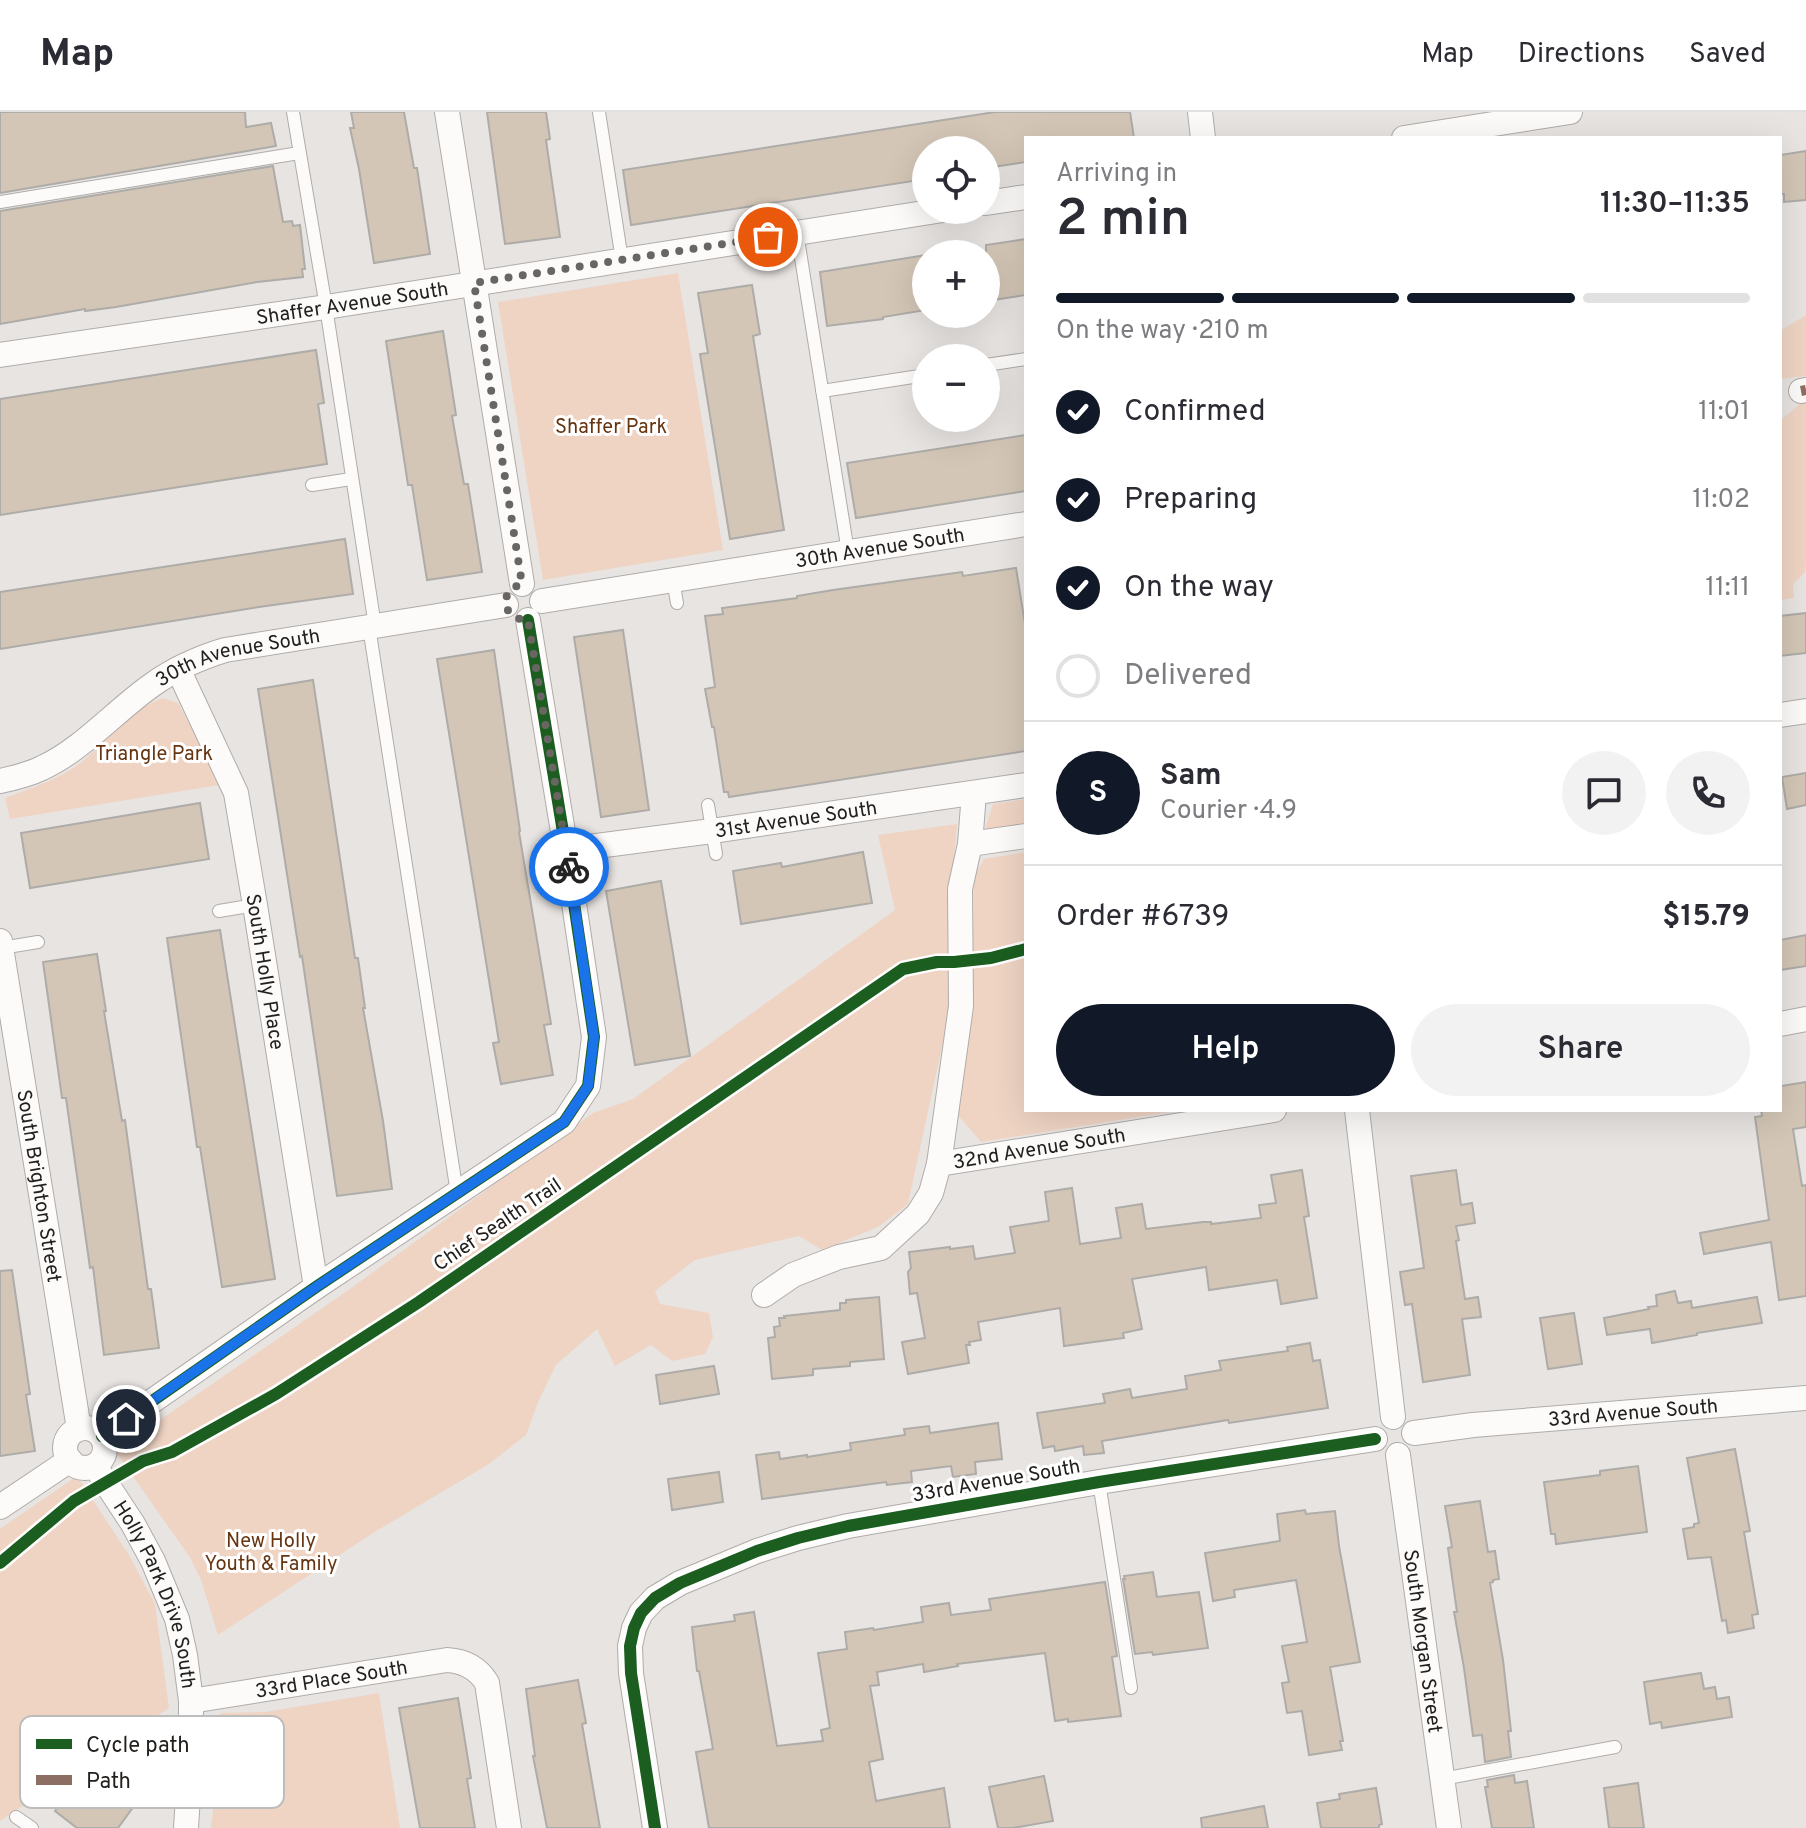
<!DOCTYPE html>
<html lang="en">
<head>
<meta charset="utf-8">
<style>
  :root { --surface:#fff; --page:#f2f2f3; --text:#2b2b33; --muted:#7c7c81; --line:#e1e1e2; --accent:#111827 }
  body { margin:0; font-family:Overpass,sans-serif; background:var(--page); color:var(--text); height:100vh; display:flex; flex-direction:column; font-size:30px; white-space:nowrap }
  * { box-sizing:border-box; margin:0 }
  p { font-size:26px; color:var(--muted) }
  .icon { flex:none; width:44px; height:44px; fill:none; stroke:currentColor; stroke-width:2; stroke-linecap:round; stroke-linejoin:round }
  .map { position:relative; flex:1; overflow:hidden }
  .sheet { position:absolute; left:1024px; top:24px; width:758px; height:976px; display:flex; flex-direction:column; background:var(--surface); border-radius:0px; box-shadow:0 8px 32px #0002 }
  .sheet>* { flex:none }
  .tools { position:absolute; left:912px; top:24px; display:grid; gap:16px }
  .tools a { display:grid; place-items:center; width:88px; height:88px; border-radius:50%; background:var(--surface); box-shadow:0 8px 32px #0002; font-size:40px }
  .pin { position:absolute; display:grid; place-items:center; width:68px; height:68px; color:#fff; margin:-34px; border:4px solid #fff; border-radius:50%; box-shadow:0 2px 8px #0007 }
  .courier { position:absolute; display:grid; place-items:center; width:80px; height:80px; margin:-40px; border:6px solid #1a73e8; border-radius:50%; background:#fff; color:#222; box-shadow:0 2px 10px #0007 }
  .summary em { font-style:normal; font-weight:600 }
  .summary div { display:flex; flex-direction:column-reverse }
  .summary { display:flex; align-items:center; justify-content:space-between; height:136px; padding:0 32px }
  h1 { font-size:52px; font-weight:600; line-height:60px }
  .bar { display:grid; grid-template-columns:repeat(4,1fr); gap:12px 8px; align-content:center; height:96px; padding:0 32px }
  .bar i { height:10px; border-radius:6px; background:var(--line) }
  .bar .selected { background:var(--accent) }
  .bar p { grid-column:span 4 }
  .line { display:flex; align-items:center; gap:20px; padding:0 32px; border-top:2px solid var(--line) }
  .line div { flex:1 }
  .round { display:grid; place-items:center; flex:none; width:84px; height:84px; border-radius:42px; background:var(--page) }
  ol { padding:0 32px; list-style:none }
  li { display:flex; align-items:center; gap:24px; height:88px }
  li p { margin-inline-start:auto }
  li .icon { padding:8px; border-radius:50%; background:var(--accent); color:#fff; stroke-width:4 }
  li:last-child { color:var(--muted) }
  li i { width:44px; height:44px; border:4px solid var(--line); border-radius:50% }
  .primary-button { display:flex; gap:16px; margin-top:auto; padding:16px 32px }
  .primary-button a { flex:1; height:92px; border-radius:48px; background:var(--accent); color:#fff; font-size:32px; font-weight:600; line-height:92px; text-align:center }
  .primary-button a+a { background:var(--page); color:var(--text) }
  header { display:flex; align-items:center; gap:48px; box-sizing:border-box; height:112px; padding:0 40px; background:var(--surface); border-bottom:2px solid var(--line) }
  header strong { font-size:38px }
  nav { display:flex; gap:44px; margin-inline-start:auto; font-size:28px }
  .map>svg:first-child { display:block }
  .green { fill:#efd4c4 }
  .building { fill:#d3c6b6; stroke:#aeaca9; stroke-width:2 }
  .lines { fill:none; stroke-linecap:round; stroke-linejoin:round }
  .service-casing { stroke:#afacaa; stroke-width:14 }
  .minor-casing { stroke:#afacaa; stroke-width:26 }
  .service { stroke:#fcfbfa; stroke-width:12 }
  .minor { stroke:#fcfbfa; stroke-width:24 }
  .quiet { stroke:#8d6e63; stroke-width:10; stroke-dasharray:20 10; stroke-linecap:butt }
  .cycleway-casing { stroke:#fff; stroke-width:17 }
  .cycleway { stroke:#1b5e20; stroke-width:12 }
  .done { stroke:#686562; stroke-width:8; stroke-dasharray:0 14.4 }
  .route { stroke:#1a73e8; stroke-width:10 }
  .labels { text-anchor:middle; stroke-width:6; stroke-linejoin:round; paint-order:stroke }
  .street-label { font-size:20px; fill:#23201e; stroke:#fff }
  .park-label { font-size:20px; fill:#66340f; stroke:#fff }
  .key { fill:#fff; stroke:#bdbcbc; stroke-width:2 }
  .key-label { font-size:22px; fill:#23201e }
</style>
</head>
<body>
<header>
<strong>Map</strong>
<nav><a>Map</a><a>Directions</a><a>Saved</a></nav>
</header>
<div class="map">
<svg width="1806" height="1716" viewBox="0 0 1806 1716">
  <rect width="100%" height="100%" fill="#e8e4e1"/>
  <!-- green -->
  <path class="green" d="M678 161 723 438 543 468 498 190Z
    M1806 203V264L1780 267V219Z
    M1803 289H1806V450L1805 460 1793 472 1794 486 1780 488V309Z
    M163 586 178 591 213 656 219 673 10 707 5 686C29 677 59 667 79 652 107 631 130 597 163 586Z
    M1026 687V714L984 720 993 692Z
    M957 712 953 760 950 881 943 930 908 1092 878 1115 822 1138 799 1124 695 1148 655 1179 660 1192 709 1201 713 1225 705 1242 672 1249 651 1233 615 1254 597 1217 556 1253 538 1290 526 1323 489 1352 373 1421 218 1523 201 1468 189 1444 115 1339 347 1179 593 1001 633 987 895 798 878 723Z
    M1026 740V998H1182L981 1030 957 1002 972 897 974 765 984 747Z
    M77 1364 129 1443 155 1492 169 1596 0 1709V1417Z
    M379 1581 400 1716H211L215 1681 216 1614 217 1607 221 1601 265 1600Z"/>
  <!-- building -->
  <path class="building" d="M0 0H245L246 15 271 11 276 34 0 81Z
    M351 0H404L414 56H417L430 142 374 151 359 57 350 16H354Z
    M487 0H546L550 27 546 28 560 125 505 132Z
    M995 0H1130L1134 26H1026V50L986 56V38H926V67L631 113 623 58Z
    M1806 39V88L1784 90V82H1780V43Z
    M273 54 283 110 292 109 293 114 300 113 305 157H302L303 165 257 170 116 195 85 199V197L0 212V99Z
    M1026 127V183L986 189V133Z
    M926 143V198L883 205V207L827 214 820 160Z
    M752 173 760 222 753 224 784 418 730 427 700 242 708 241 698 181Z
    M443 219 456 303 452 304 464 372H468L482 460 427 468 412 373H408L386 229Z
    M316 238 324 291 318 292 327 352 0 403V287Z
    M1026 323V379L856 406 847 351Z
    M345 427 353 482 259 495 0 537V480Z
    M1016 456 1026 518V639L729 685 728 680H724L714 615H712L705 577 715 575 705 504 723 502 722 496 797 486V484L833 478 962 460 963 464Z
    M1806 501V541L1780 544V504Z
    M623 518 649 698 601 705 574 525Z
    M494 538 520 719 519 720 551 912 544 913 553 963 501 972 493 931 499 930 437 547Z
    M313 568 355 846H358L365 896H363L383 1009 392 1077 337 1084 302 844 300 845 258 577Z
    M1806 661V693L1787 697 1782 665Z
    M200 691 209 747 30 776 21 721Z
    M863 740 872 791 741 812 733 759 781 751 782 755Z
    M661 769 690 944 635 953 606 779Z
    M220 818 275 1167 222 1175 200 1035H197L167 826Z
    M1806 823V854L1780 858V828Z
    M97 842 106 899H104L122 1009 125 1008 148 1177H151L159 1236 104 1243 93 1155 90 1156 66 986H62L43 850Z
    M1806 970V1015L1793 1017 1802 1074 1806 1073V1184L1779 1188 1771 1130 1704 1142 1700 1121 1769 1108 1755 1005 1762 1004 1761 998H1780L1781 974Z
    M1302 1058 1309 1104 1304 1105 1317 1186 1281 1192 1277 1168 1209 1178 1206 1155 1132 1167 1142 1217 1123 1221 1124 1226 1064 1234 1060 1196 978 1210 981 1228 969 1230 970 1233H966L969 1251 908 1262 902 1230 925 1226 917 1181 910 1182 908 1160 911 1156 909 1140 950 1135V1137L973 1134 975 1147 1015 1141 1010 1115 1049 1109 1045 1080 1072 1076 1080 1132 1121 1126 1116 1096 1142 1092 1146 1117 1203 1110H1211V1112L1261 1106 1259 1093 1276 1091 1271 1063Z
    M1456 1058 1461 1093 1472 1091 1475 1111 1456 1114 1459 1128 1456 1129 1465 1187 1478 1185 1481 1205 1462 1207 1470 1263 1423 1270 1412 1192 1405 1193 1400 1160 1424 1156 1411 1064Z
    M12 1158 30 1282 26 1283 35 1339 0 1344V1159Z
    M1675 1179 1678 1191 1691 1189 1692 1196 1757 1185 1762 1211 1697 1221V1223L1652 1231 1650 1217 1607 1223 1604 1206 1649 1197 1648 1195 1657 1194 1656 1183Z
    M879 1185 884 1247 850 1250V1254L813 1257V1263L772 1267 768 1226 775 1225 774 1215 780 1214 779 1206H785L784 1204 840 1198V1191H846V1188Z
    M1574 1201 1582 1252 1548 1257 1540 1206Z
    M1310 1231 1313 1249 1320 1248 1328 1296 1229 1311 1228 1308 1102 1329 1104 1341 1084 1343 1083 1334 1055 1339 1054 1334 1043 1336 1037 1301 1105 1291 1103 1282 1130 1277 1132 1286 1187 1277 1185 1264 1221 1258 1219 1249 1288 1239 1287 1235Z
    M714 1254 719 1282 660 1292 656 1263Z
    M998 1311 1002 1347 975 1350 976 1362 953 1365 951 1354 911 1359 912 1370 887 1373 886 1370 762 1387 756 1343 779 1340 780 1347 807 1343V1345L851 1338 850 1331 905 1323 904 1317 929 1314 930 1321Z
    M1735 1337 1750 1419 1744 1420 1758 1502 1752 1503 1754 1516 1728 1521 1726 1508 1722 1509 1711 1445 1688 1447 1683 1417 1694 1415V1412L1699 1411 1687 1346Z
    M1638 1354 1647 1420 1556 1432 1555 1422H1551L1544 1370 1600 1363V1359Z
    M719 1360 723 1390 672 1398 668 1367Z
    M1480 1389 1488 1440 1495 1439 1499 1467 1493 1468V1470L1490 1471 1503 1548 1511 1619H1508L1511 1645 1485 1650 1482 1623 1473 1624 1464 1556 1454 1500H1457L1448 1436 1452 1435 1445 1394Z
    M1305 1398 1306 1402 1335 1399 1339 1434 1360 1550 1330 1555 1343 1629H1340L1342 1638 1309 1643 1302 1599 1287 1601 1282 1571 1289 1570 1282 1534 1307 1530 1296 1468 1234 1478 1235 1485 1213 1489 1205 1441 1280 1429 1277 1402Z
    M1153 1460 1157 1485 1199 1480 1208 1536 1153 1543 1152 1540 1135 1542 1123 1467H1125L1124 1464Z
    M1105 1470 1117 1544 1112 1545 1121 1604 1068 1610V1607L1055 1609 1045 1541 957 1552 958 1554 924 1560 923 1552 877 1560 879 1573 870 1574 883 1647 869 1650 876 1689 944 1676 950 1716H709L696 1640 713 1637 699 1559H697L692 1515 735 1509 734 1503 754 1500 777 1634 823 1629 821 1618 830 1616 818 1541 847 1537 845 1520 873 1516 874 1518 923 1510 921 1495 949 1491 951 1503 991 1498 989 1487Z
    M1701 1561 1704 1577 1715 1575 1717 1587 1729 1585 1732 1605 1662 1616 1661 1610 1650 1612 1644 1570Z
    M578 1568 586 1611 582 1612 600 1716H547L533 1644H535L526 1577Z
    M458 1586 471 1666 467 1667 475 1716H420L399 1596Z
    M86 1658 134 1694 118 1716H77L55 1699 63 1688 60 1686 73 1669 76 1671Z
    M1514 1663 1515 1671 1527 1669 1534 1716H1492L1485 1675H1488L1487 1668Z
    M1044 1664 1053 1709 1013 1716H998L989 1675Z
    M1638 1671 1644 1716H1609L1604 1676Z
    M1376 1676 1382 1712 1379 1713V1716H1321L1317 1691 1340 1687 1339 1682Z
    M1264 1694 1268 1716H1202L1201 1706Z"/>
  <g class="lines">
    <defs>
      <path id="service" d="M293 0 326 195 375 514
        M599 0 622 148
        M0 90 299 41
        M797 121 848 440
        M986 253 1026 247
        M822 279 926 263
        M312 373 351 367
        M673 468 677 491
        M369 515 457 1081
        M708 693 716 742
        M219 799 255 793
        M1 836 38 830
        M1099 1370 1131 1576
        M1442 1667 1615 1635
        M16 1705 32 1716"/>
      <g id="minor">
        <path d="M447 0 522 472"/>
        <path d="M1200 0 1203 26"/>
        <path d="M1404 26 1570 0"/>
        <path d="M986 91 1026 85"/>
        <path id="s1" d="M0 243 326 195 943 98"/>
        <path d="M1801 279 1806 278"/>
        <path id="s2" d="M542 489 1026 412"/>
        <path id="s3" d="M178 557 236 681 255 793 316 1175"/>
        <path d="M1780 603 1806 599"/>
        <path id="s4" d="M0 669C14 666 28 663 42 656 83 637 115 599 152 573 174 557 199 546 225 538L506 493"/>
        <path d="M970 732 1026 724"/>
        <path id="s5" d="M566 738 712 719 1026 673"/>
        <path id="s6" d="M0 829 79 1317"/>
        <path d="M1780 912 1806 907"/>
        <path d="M1357 998 1393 1305"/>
        <path d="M939 1052 961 894 960 777 970 732 974 681"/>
        <path id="s7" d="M764 1183 793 1163 839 1145 881 1136 918 1102 931 1081 939 1052 1274 998"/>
        <circle cx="85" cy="1336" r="20"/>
        <path id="s8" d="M1414 1321 1473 1313 1806 1286"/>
        <path d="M102 1324 316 1175 564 1010 588 974 594 925 566 738 528 508"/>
        <path id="s9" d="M1398 1343 1449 1716"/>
        <path id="s10" d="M95 1354 133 1412 153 1449 177 1507 185 1543 191 1589V1638L186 1716"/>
        <path d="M0 1395 70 1348"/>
        <path id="s11" d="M191 1589 447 1548C464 1549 478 1556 487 1571L509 1716"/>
        <path d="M655 1716 631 1561 630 1534 634 1516 641 1501 655 1486 680 1471 757 1439 798 1426 848 1414 1099 1370 1375 1327"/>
      </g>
    </defs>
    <!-- service casing -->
    <use href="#service" class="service-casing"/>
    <!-- minor casing -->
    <use href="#minor" class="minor-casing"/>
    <!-- service -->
    <use href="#service" class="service"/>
    <!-- minor -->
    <use href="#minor" class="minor"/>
    <!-- quiet -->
    <path class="quiet" d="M1801 279 1806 278"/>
    <defs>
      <path id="cycleway" d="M102 1324 316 1175 564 1010 588 974 594 925 566 738 528 508
        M0 1451 74 1389 143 1349 172 1340 276 1282 419 1190 903 857 937 850H954L991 846 1026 837
        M655 1716 631 1561 630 1534 634 1516 641 1501 655 1486 680 1471 757 1439 798 1426 848 1414 1099 1370 1375 1327"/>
    </defs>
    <!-- cycleway casing -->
    <use href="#cycleway" class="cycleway-casing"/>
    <!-- cycleway -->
    <use href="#cycleway" class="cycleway"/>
  </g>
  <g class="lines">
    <!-- done -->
    <path class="done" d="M569 755 528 508C502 508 497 479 522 472L474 171 768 125"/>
    <!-- route -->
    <path class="route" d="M126 1307 316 1175 564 1010 588 974 594 925 569 755"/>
  </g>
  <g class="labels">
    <!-- street labels -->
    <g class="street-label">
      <text dy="7" stroke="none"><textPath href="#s1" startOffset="356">Shaffer Avenue South</textPath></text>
      <text dy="7" stroke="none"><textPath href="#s2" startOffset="342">30th Avenue South</textPath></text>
      <text dy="7" stroke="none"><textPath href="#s4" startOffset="274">30th Avenue South</textPath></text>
      <text dy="7" stroke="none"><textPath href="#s5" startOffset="232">31st Avenue South</textPath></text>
      <text dy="7" stroke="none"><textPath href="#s3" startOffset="318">South Holly Place</textPath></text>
      <text dy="7" stroke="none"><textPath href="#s7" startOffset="334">32nd Avenue South</textPath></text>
      <text dy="7" stroke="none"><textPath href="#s6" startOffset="248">South Brighton Street</textPath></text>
      <text transform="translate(497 1112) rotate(-34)" y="7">Chief Sealth Trail</text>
      <text dy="7" stroke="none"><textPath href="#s8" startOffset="220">33rd Avenue South</textPath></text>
      <text transform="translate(996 1368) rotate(-10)" y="7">33rd Avenue South</text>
      <text dy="7" stroke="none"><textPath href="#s10" startOffset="144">Holly Park Drive South</textPath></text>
      <text dy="7" stroke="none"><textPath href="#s9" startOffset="188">South Morgan Street</textPath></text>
      <text dy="7" stroke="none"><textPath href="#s11" startOffset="142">33rd Place South</textPath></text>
    </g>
    <!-- park labels -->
    <g class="park-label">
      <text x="611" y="321">Shaffer Park</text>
      <text x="154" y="648">Triangle Park</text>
      <text x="271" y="1435">New Holly<tspan x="271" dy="23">Youth &amp; Family</tspan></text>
    </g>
  </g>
  <!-- legend -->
  <rect x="20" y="1604" width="264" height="92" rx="12" class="key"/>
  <rect x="36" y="1627" width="36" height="10" fill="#1b5e20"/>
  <rect x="36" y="1663" width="36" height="10" fill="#8d6e63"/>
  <g class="key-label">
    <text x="86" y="1640">Cycle path</text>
    <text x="86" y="1676">Path</text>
  </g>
</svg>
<div class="tools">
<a><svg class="icon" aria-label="locate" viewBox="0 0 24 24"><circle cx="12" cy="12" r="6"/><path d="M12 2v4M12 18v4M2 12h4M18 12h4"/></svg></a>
<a>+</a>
<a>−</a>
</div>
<div class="pin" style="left:768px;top:125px;background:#ea580c"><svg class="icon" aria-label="bag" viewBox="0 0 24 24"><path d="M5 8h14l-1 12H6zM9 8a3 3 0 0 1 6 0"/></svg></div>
<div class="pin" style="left:126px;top:1307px;background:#1f2937"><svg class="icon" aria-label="home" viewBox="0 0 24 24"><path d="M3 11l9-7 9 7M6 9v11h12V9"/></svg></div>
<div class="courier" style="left:569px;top:755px"><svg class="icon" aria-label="bike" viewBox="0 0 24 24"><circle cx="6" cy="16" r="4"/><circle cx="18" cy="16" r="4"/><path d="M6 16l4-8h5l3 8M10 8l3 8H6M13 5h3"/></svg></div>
<section class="sheet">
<div class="summary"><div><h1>2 min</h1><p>Arriving in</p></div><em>11:30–11:35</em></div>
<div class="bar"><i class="selected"></i><i class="selected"></i><i class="selected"></i><i></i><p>On the way · 210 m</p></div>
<ol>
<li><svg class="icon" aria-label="check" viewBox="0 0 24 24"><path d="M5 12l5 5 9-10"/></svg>Confirmed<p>11:01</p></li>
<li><svg class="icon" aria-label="check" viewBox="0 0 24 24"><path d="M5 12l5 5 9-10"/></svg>Preparing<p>11:02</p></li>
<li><svg class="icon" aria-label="check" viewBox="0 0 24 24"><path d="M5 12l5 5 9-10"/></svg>On the way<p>11:11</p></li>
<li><i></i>Delivered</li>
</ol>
<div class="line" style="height:144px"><b class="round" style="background:var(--accent);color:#fff">S</b><div><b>Sam</b><p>Courier · 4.9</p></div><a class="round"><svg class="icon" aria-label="chat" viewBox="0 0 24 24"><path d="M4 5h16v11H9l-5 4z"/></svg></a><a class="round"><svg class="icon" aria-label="phone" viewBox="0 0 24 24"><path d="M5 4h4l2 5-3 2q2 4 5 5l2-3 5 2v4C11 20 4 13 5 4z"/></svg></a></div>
<div class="line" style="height:104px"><div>Order #6739</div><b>$15.79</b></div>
<div class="primary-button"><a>Help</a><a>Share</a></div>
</section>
</div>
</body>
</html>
